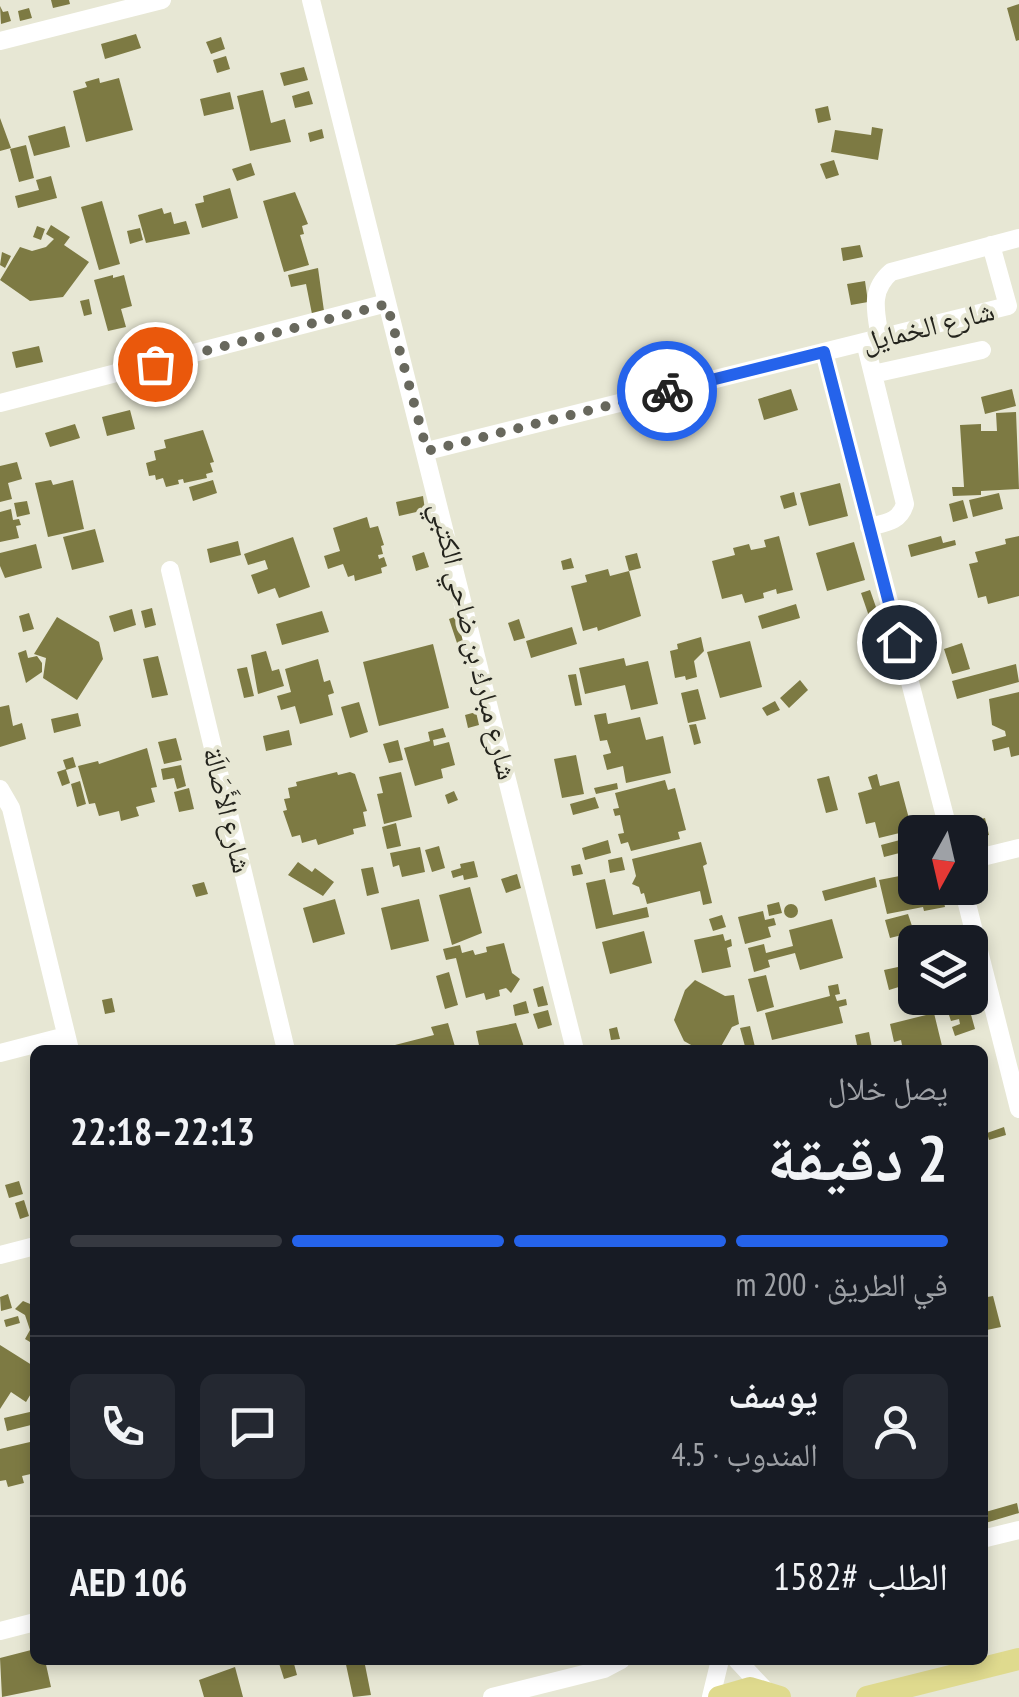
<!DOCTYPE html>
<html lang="ar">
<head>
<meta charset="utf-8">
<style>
  :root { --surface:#171b24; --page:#242831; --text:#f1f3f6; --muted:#9ea1a6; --line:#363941; --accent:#2563eb }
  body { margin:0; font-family:"PT Sans Narrow","Noto Naskh Arabic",sans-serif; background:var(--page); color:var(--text); direction:rtl; height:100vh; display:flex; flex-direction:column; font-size:38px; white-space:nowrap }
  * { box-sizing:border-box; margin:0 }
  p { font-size:32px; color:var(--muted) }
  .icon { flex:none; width:55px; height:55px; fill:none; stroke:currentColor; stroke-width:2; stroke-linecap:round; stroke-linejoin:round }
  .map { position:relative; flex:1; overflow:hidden; direction:ltr }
  .panel { position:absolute; left:30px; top:1045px; width:958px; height:620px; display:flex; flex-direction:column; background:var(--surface); border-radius:15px; box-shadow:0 5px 15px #0003; direction:rtl }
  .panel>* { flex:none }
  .needle { width:65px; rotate:188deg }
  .tools { position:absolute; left:898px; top:815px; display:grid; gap:20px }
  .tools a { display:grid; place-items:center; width:90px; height:90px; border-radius:15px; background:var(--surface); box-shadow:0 5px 15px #0003; font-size:50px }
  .pin { position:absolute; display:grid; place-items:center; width:85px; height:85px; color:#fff; margin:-42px; border:5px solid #fff; border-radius:50%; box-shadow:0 2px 10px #0007 }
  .courier { position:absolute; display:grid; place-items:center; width:100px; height:100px; margin:-50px; border:8px solid #2563eb; border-radius:50%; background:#fff; color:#222; box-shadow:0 2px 12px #0007 }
  .overview em { font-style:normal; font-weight:700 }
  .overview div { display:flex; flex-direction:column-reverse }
  .overview { display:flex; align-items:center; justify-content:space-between; height:170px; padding:0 40px }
  h1 { font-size:65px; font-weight:700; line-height:75px }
  .bar { display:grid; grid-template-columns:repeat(4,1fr); gap:15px 10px; align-content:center; height:120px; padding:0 40px }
  .bar i { height:12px; border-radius:8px; background:var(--line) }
  .bar .current { background:var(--accent) }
  .bar p { grid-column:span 4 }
  .line { display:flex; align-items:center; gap:25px; padding:0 40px; border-top:2px solid var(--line) }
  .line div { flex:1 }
  .round { display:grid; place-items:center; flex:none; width:105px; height:105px; border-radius:15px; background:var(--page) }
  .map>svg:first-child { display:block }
  .building { fill:#7d7a43 }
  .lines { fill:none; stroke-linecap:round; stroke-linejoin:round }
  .minor { stroke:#fff; stroke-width:18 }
  .major { stroke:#dfda8e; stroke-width:22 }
  .done { stroke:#68685d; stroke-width:10; stroke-dasharray:0 18 }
  .route { stroke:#2563eb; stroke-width:12 }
  .labels { text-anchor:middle; stroke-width:8; stroke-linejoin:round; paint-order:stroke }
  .street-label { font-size:28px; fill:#24241d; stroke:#e7e7d4 }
</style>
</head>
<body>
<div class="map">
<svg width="1019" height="1697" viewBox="0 0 1019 1697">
  <rect width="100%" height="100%" fill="#e7e7d4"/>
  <!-- building -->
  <path class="building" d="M51 0H69L70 4 53 8Z
    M1019 4V40L1016 41 1007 8Z
    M0 6 3 12 8 11 11 21 1 24Z
    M29 8 32 18 20 21 18 11Z
    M136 34 141 48 105 59 101 44Z
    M221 37 225 49 211 54 206 42Z
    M226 56 230 69 217 73 213 60Z
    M304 67 308 80 284 86 280 73Z
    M99 78 100 83 119 78 133 130 86 142 73 91 87 87 85 82Z
    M263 90 271 123 285 119 291 142 250 151 237 96Z
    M309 91 313 104 295 108 292 96Z
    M230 92 234 109 204 116 200 99Z
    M828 106 831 120 818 123 815 109Z
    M0 118 11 148 0 151Z
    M65 126 70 147 34 156 28 136Z
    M872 127 883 129 878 160 831 152 835 130 871 135Z
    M322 129 324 138 310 142 308 133Z
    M26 145 34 178 19 182 10 149Z
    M834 160 839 175 826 179 820 164Z
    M251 163 255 175 237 181 232 169Z
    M51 176 57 198 18 208 15 196 39 190 36 180Z
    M230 188 238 218 202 228 195 204 204 202 203 196Z
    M295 192 308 224 302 226 304 234 300 235 309 265 284 272 263 201Z
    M102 201 120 264 99 270 81 207Z
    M162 208 164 214 171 212 174 224 186 221 190 234 146 243 138 215Z
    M51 225 70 237 64 245 89 262 63 297 30 301 0 280 20 247 32 251 46 247 54 239 46 234Z
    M37 226 45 229 41 240 33 237Z
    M140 228 143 240 130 244 127 231Z
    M860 245 863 257 843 261 841 248Z
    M2 252 11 256 5 268 0 265Z
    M318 268 324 311 312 314 306 284 291 287 288 275Z
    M113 275V278L124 275 132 306 121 309 126 327 108 331 94 280Z
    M865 281 868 302 851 305 847 284Z
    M89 299 92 314 84 316 80 301Z
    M39 346 43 362 16 368 12 352Z
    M791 389 798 410 764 420 758 399Z
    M1012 389 1016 406 985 414 981 397Z
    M130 410 135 429 107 436 102 417Z
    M1016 412 1019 489 981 491V495L953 496 952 487H964L960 425 981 424V431H997L996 413Z
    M75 424 80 438 50 447 45 433Z
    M203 430 214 462 210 463 213 472 206 474 207 478 184 483 183 479 178 480 179 484 166 487 163 478 156 480 155 475 149 476 146 463 156 460 154 451 166 448 164 440Z
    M17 462 22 479 8 483 12 499 0 502V466Z
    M51 480 53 485 73 480 84 529 48 537 35 483Z
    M213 480 217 493 193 501 189 487Z
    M840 483 848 516 809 526 800 493Z
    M794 492 797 505 784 509 780 496Z
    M999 493 1003 509 973 517 969 500Z
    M423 496 425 510 399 516 396 502Z
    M963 500 968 518 953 522 949 504Z
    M27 501 30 514 17 517 14 503Z
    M11 509 13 520 19 519 21 525 16 526 19 538 0 542V512Z
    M367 517 370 528 378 526 384 545 381 546 383 554 378 555 379 559 384 557 387 566 381 568 382 573 355 581 354 575 348 577 343 564 328 569 324 556 340 551 333 528Z
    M95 529 104 562 72 570 63 537Z
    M779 536 793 590 777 594 776 589 763 593 764 598 745 603 742 594 722 599 712 561 735 555 733 548 749 544 751 550 766 547 764 540Z
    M941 536 943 543 955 540 956 545 911 557 908 545Z
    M1019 536V596L988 604 986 596 978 598 969 564 978 562 975 552 1006 544 1005 539Z
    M293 537 310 587 279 598 275 588 258 594 251 575 268 569 265 560 248 565 244 554Z
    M238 541 241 555 210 563 207 549Z
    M854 542 865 580 827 591 816 553Z
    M36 544 42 568 5 578 0 566V553Z
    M424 552 429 567 416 571 412 556Z
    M637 553 641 568 629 571 625 556Z
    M571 558 574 568 563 570 561 561Z
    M608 569 610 576 629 571 641 616 598 631 597 627 583 631 571 586 587 582 585 575Z
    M870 590 884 630 880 636 886 638 892 654 883 657 861 593Z
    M796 604 800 618 762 629 758 616Z
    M152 608 156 625 145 628 141 611Z
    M132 609 136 625 114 632 109 616Z
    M322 611 329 632 282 645 276 624Z
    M29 613 34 629 23 632 19 616Z
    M460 615 469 642 458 646 449 619Z
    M57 617 99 642 103 659 77 700 43 678 46 658 34 654Z
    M519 619 525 638 514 641 508 623Z
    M572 627 577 644 531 658 526 641Z
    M701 637 704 651 694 661 697 677 686 680 685 676 675 678 670 651 678 649 677 644Z
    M750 641 762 687 720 698 707 652Z
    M962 643 970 669 952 674 944 649Z
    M433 644 449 708 379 726 363 662Z
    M26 650 28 658 37 656 42 663V672L26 683 18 653Z
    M266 651 272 671 279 669 284 686 258 694 251 655Z
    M158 656 168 695 152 698 143 659Z
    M624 658 626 666 648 661 658 704 631 710 625 685 585 694 579 668Z
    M318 659 324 682 330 680 334 693 328 695 333 715 300 724 295 706 281 710 277 696 291 692 285 669Z
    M1016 664 1019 682 957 699 952 681Z
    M247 667 254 696 244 698 237 669Z
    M576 674 582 705 575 706 568 675Z
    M800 680 808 690 789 708 780 698Z
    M698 689 706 719 688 723 681 693Z
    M1019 692V755L1011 757 1009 747 994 751 992 740 1006 736 1005 731 992 725 989 699Z
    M775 701 780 710 767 716 762 708Z
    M359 702 368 732 350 738 341 707Z
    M9 705 13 726 22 723 26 739 0 747V707Z
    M476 712 479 725 468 728 465 715Z
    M78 713 81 726 54 733 51 719Z
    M606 713 608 724 640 717 646 740 663 736 671 773 626 783 623 766 607 770 603 755 611 753 607 740 600 741 594 715Z
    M696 724 701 743 694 745 689 725Z
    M443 728 446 737 433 740 434 746 449 742 455 765 441 769 443 778 415 786 404 748 430 741 428 732Z
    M289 730 292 745 266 751 263 736Z
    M176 738 182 760 164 764 158 742Z
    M398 740 403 760 389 763 383 744Z
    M147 748 157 787 151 788 155 802 136 807 139 816 121 821 119 811 99 816 95 803 89 804 78 766 98 761 99 764Z
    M576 755 584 794 562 798 554 759Z
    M73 757 76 767 66 770 70 783 62 786 57 772 66 769 63 760Z
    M181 765 186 786 177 789 174 778 163 780 161 769Z
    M337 772 338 775 350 772 355 774 367 811 363 812 366 826 353 829 354 834 318 845 316 839 302 843 300 835 292 837 283 811 287 810 284 799 290 798 288 788 297 786 296 782Z
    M401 772 412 817 384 824 377 794 383 793 379 777Z
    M877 774 880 786 899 781 912 830 879 838 875 822 866 824 858 793 872 789 868 777Z
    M829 776 838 810 826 813 817 779Z
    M665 780 668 790 675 788 686 830 678 832 680 839 631 851 628 842 621 844 618 834 624 833 620 815 615 816 613 809 619 808 615 793Z
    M80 781 86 804 77 807 71 784Z
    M617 783 618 789 596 794 594 788Z
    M189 788 194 809 179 812 174 792Z
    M454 791 458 800 448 804 445 795Z
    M595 797 599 808 573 815 570 804Z
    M985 818 989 835 980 837 976 820Z
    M396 823 401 846 387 849 382 827Z
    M915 836V849L884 857 881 845Z
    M608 840 611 853 585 860 582 848Z
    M701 842 707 864 703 866 712 903 703 905 700 891 647 904 644 893 641 894 639 887 632 884 636 876 632 859Z
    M439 846 445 868 432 872 425 850Z
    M420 847 425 872 402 877 399 865 393 867 390 853Z
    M622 857 625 870 610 873 608 860Z
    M474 861 478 877 464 880 463 875 453 878 451 871 461 868 460 864Z
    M298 862 312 872 315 868 334 882 323 896 288 875Z
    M580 864 583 874 573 876 571 866Z
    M373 867 379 893 367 896 361 869Z
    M915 873V888H941L945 907 924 911 923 907 887 914 879 880Z
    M517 874 521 888 506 893 501 879Z
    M875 877 877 887 825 901 822 891Z
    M605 879 613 915 647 907 649 917 596 929 586 883Z
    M204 882 208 894 196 897 192 885Z
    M470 887 482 933 452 945 439 895Z
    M335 899 345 934 313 943 303 908Z
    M419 899 429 941 391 950 381 908Z
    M779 902 782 913 769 916 767 905Z
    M784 911a7 7 0 1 1 14 0a7 7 0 1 1-14 0Z
    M763 911 765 920 774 918 776 925 768 927 771 937 745 944 738 917Z
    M908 914 914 932 890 938 885 920Z
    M722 915 726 927 713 931 709 919Z
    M832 919 843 958 800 970 795 953 768 960 770 967 754 972 748 948 764 944 766 953 793 946 789 930Z
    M644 931 652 963 610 974 602 942Z
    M723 934 725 941 731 939 732 946 727 948 731 967 702 973 694 940Z
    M504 943 512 973 520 979 511 993 506 988 499 990 500 996 486 1000 484 993 466 998 456 958 446 960 443 949 460 945 462 953 473 950 475 955 487 952 486 947Z
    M915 950V993L909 994 898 954Z
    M898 967 902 986 889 990 884 970Z
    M449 972 458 1005 445 1009 436 976Z
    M766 975 774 1007 757 1012 748 979Z
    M695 980 725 996 734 995 739 1024 732 1027 719 1050H700L684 1041 674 1020 685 990Z
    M838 984 840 994 835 995 837 1001 846 999 847 1005 839 1007 843 1023 772 1040 765 1013 830 996 828 986Z
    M543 986 548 1005 538 1007 533 989Z
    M112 998 115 1012 105 1014 102 1000Z
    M526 1001 529 1013 515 1016 513 1005Z
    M960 1005 962 1013 970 1011 975 1029 955 1036 952 1027 960 1024 959 1019 951 1021 947 1009Z
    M548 1010 552 1025 538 1029 533 1014Z
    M934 1013 943 1050H903L901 1040 894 1042 890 1024Z
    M448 1023 456 1050H397L395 1045 434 1035 431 1027Z
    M516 1023 525 1050H480L476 1031Z
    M750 1026 755 1047 746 1050 740 1028Z
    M617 1027 620 1039 611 1040 609 1029Z
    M869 1032 872 1048 858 1050 855 1035Z
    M1004 1127 1006 1135 989 1140 987 1133Z
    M19 1181 23 1194 9 1198 5 1185Z
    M24 1200 29 1216 20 1219 15 1203Z
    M8 1294 12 1308 1 1311 0 1297Z
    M993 1296 1001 1327 982 1331V1298Z
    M23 1301 35 1306V1345L25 1339 30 1330 25 1315 15 1309Z
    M18 1316 20 1323 6 1327 4 1320Z
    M0 1345 35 1367V1387L26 1402 11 1392 0 1409Z
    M34 1411 35 1424 7 1431 4 1418Z
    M30 1442 35 1473 22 1476 24 1483 8 1487 6 1480 0 1481V1449Z
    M1017 1503 1019 1513 982 1524V1513Z
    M35 1649V1660H45L51 1687 2 1697 0 1658Z
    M278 1660H293L297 1675 284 1679Z
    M345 1660H364L371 1695 353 1697Z
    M235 1667 243 1697H204L199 1680Z"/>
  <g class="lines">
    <!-- minor -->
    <path class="minor" d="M311 0 575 1050
      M0 41 162 0
      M991 245 1008 306
      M880 338C876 312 869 291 891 272L1019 238
      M865 342 905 504C900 522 885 523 869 527
      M824 352 949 832
      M873 374 982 350
      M0 403 387 303
      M427 451 1008 306
      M170 570 286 1050
      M0 789 11 808 70 1050
      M970 860 1019 848
      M963 888 1019 1109
      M0 1053 66 1036
      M0 1255 35 1246
      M982 1539 1019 1530
      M0 1631 35 1622
      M737 1660 765 1690
      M492 1697 604 1669 621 1660
      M711 1697 720 1660"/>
    <!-- major -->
    <path class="major" d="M719 1697 750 1688 780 1697
      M867 1697 1019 1659"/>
  </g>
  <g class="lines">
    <!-- done -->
    <path class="done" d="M155 364 387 304 427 451 667 391"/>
    <!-- route -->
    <path class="route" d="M667 391 824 352 899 642"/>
  </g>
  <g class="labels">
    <!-- street labels -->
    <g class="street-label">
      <text transform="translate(928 326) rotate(-14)" y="10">شارع الخمايل</text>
      <text transform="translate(474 641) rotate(76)" y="10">شارع مبارك بن ضاحي الكتبي</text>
      <text transform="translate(228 810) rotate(76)" y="10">شارع الأَصَالَة</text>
    </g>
  </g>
</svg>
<div class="tools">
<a><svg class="needle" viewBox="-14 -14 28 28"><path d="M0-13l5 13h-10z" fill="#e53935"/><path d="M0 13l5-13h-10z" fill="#9ea1a6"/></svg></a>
<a><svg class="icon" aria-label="layers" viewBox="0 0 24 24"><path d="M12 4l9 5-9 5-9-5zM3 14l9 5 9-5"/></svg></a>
</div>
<div class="pin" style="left:155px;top:364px;background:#ea580c"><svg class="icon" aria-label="bag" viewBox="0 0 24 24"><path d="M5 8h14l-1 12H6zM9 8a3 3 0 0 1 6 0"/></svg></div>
<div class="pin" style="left:899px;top:642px;background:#1f2937"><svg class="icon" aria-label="home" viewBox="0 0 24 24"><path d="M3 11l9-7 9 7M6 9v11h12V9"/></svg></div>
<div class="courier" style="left:667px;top:391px"><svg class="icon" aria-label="bike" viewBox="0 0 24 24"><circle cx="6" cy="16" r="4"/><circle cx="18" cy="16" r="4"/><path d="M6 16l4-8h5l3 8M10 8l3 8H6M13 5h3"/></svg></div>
<section class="panel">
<div class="overview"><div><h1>2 دقيقة</h1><p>يصل خلال</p></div><em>22:13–22:18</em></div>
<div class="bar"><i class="current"></i><i class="current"></i><i class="current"></i><i></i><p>في الطريق · 200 m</p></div>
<div class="line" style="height:180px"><a class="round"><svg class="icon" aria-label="person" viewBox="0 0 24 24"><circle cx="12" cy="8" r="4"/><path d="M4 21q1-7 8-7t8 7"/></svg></a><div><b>يوسف</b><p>المندوب · 4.5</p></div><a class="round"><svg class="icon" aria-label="chat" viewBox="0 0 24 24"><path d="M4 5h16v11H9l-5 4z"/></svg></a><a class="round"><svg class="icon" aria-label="phone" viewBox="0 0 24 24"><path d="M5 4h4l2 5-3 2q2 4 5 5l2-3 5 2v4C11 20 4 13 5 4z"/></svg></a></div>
<div class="line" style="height:130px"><div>الطلب #1582</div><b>AED 106</b></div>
</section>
</div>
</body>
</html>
